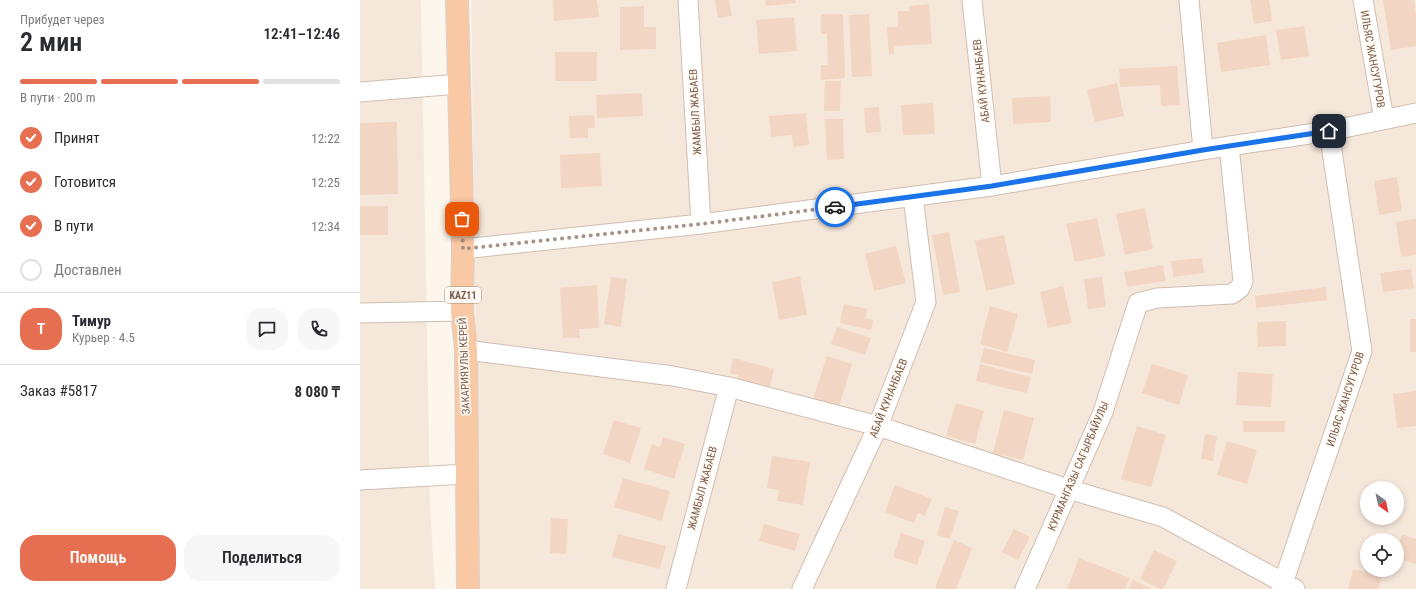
<!DOCTYPE html>
<html lang="ru">
<head>
<meta charset="utf-8">
<style>
  :root { --surface:#fff; --page:#f7f7f7; --text:#2b2b33; --muted:#7c7c81; --line:#e1e1e2; --accent:#e76f51 }
  body { margin:0; font-family:"Roboto Condensed",sans-serif; background:var(--page); color:var(--text); height:100vh; display:flex; flex-direction:column; font-size:15px; white-space:nowrap }
  * { box-sizing:border-box; margin:0 }
  p { font-size:13px; color:var(--muted) }
  .icon { flex:none; width:22px; height:22px; fill:none; stroke:currentColor; stroke-width:2; stroke-linecap:round; stroke-linejoin:round }
  .map { position:relative; flex:1; overflow:hidden }
  .panel { display:flex; flex-direction:column; background:var(--surface); width:360px }
  .panel>* { flex:none }
  .needle { width:26px; rotate:147deg }
  .buttons { position:absolute; left:1000px; top:481px; display:grid; gap:8px }
  .buttons a { display:grid; place-items:center; width:44px; height:44px; border-radius:50%; background:var(--surface); box-shadow:0 2px 6px #0003; font-size:20px }
  .pin { position:absolute; display:grid; place-items:center; width:34px; height:34px; color:#fff; margin:-17px; border-radius:8px; box-shadow:0 2px 6px #0006 }
  .courier { position:absolute; display:grid; place-items:center; width:40px; height:40px; margin:-20px; border:3px solid #1a73e8; border-radius:50%; background:#fff; color:#222; box-shadow:0 1px 5px #0007 }
  .headline em { font-style:normal; font-weight:600 }
  .headline div { display:flex; flex-direction:column-reverse }
  .headline { display:flex; align-items:center; justify-content:space-between; height:68px; padding:0 20px }
  h1 { font-size:26px; font-weight:600; line-height:30px }
  .bar { display:grid; grid-template-columns:repeat(4,1fr); gap:6px 4px; align-content:center; height:48px; padding:0 20px }
  .bar i { height:5px; border-radius:3px; background:var(--line) }
  .bar .current { background:var(--accent) }
  .bar p { grid-column:span 4 }
  .line { display:flex; align-items:center; gap:10px; padding:0 20px; border-top:1px solid var(--line) }
  .line div { flex:1 }
  .round { display:grid; place-items:center; flex:none; width:42px; height:42px; border-radius:16px; background:var(--page) }
  ol { padding:0 20px; list-style:none }
  li { display:flex; align-items:center; gap:12px; height:44px }
  li p { margin-inline-start:auto }
  li .icon { padding:4px; border-radius:50%; background:var(--accent); color:#fff; stroke-width:4 }
  li:last-child { color:var(--muted) }
  li i { width:22px; height:22px; border:2px solid var(--line); border-radius:50% }
  .action { display:flex; gap:8px; margin-top:auto; padding:8px 20px }
  .action a { flex:1; height:46px; border-radius:16px; background:var(--accent); color:#fff; font-size:16px; font-weight:600; line-height:46px; text-align:center }
  .action a+a { background:var(--page); color:var(--text) }
  main { display:flex; flex:1; min-height:0 }
  .map>svg:first-child { display:block }
  .residential { fill:#f5e8da; fill-rule:evenodd }
  .building { fill:#f3d5c3 }
  .lines { fill:none; stroke-linecap:round; stroke-linejoin:round }
  .minor-casing { stroke:#d1beb0; stroke-width:21 }
  .trunk-casing { stroke:#dad1cd; stroke-width:24 }
  .minor { stroke:#fff; stroke-width:19 }
  .trunk { stroke:#f9c8a4; stroke-width:22 }
  .done { stroke:#a89285; stroke-width:4; stroke-dasharray:0 7.2 }
  .route { stroke:#1a73e8; stroke-width:5 }
  .labels { text-anchor:middle; stroke-width:3.5; stroke-linejoin:round; paint-order:stroke }
  .shield { fill:#fffaf3; stroke:#a28b7f; stroke-width:1 }
  .shield-label { font-size:10px; font-weight:bold; fill:#7a5c4d }
  .street-label { font-size:11px; fill:#7a5c4d; stroke:#fffaf3 }
</style>
</head>
<body>
<main>
<section class="panel">
<div class="headline"><div><h1>2 мин</h1><p>Прибудет через</p></div><em>12:41–12:46</em></div>
<div class="bar"><i class="current"></i><i class="current"></i><i class="current"></i><i></i><p>В пути · 200 m</p></div>
<ol>
<li><svg class="icon" aria-label="check" viewBox="0 0 24 24"><path d="M5 12l5 5 9-10"/></svg>Принят<p>12:22</p></li>
<li><svg class="icon" aria-label="check" viewBox="0 0 24 24"><path d="M5 12l5 5 9-10"/></svg>Готовится<p>12:25</p></li>
<li><svg class="icon" aria-label="check" viewBox="0 0 24 24"><path d="M5 12l5 5 9-10"/></svg>В пути<p>12:34</p></li>
<li><i></i>Доставлен</li>
</ol>
<div class="line" style="height:72px"><b class="round" style="background:var(--accent);color:#fff">Т</b><div><b>Тимур</b><p>Курьер · 4.5</p></div><a class="round"><svg class="icon" aria-label="chat" viewBox="0 0 24 24"><path d="M4 5h16v11H9l-5 4z"/></svg></a><a class="round"><svg class="icon" aria-label="phone" viewBox="0 0 24 24"><path d="M5 4h4l2 5-3 2q2 4 5 5l2-3 5 2v4C11 20 4 13 5 4z"/></svg></a></div>
<div class="line" style="height:52px"><div>Заказ #5817</div><b>8 080 ₸</b></div>
<div class="action"><a>Помощь</a><a>Поделиться</a></div>
</section>
<div class="map">
<svg width="1056" height="589" viewBox="0 0 1056 589">
  <rect width="100%" height="100%" fill="#fdf6ec"/>
  <!-- residential -->
  <path class="residential" d="M0 0H61L70 503 75 589H0Z
    M111 0H1056V589H119ZM1007 488H1037V518H1007ZM1007 540H1037V570H1007Z"/>
  <!-- building -->
  <path class="building" d="M193 0H237L239 17 194 21Z
    M355 0H369L372 16 358 18Z
    M405 0H435L436 3 406 6Z
    M890 0H909L912 21 894 24Z
    M1023 0H1054L1056 15V46L1031 50Z
    M569 4 572 44 534 46V54H529L527 27H538V11H549V6Z
    M284 6V27H296V49L260 50V7Z
    M461 14H483L485 78 461 80V65H468L467 34H461Z
    M509 14 512 76 492 77 489 15Z
    M434 17 437 51 399 54 396 20Z
    M944 26 949 56 921 60 916 30Z
    M906 35 910 65 861 72 857 43Z
    M195 52H237V81H195Z
    M817 66 820 105 801 106 800 85 760 87 759 69Z
    M465 81H481L480 111H464Z
    M757 83 764 116 735 122 727 90Z
    M282 93 283 116 237 118 236 95Z
    M690 96 691 122 653 124 652 98Z
    M573 103 575 134 543 135 541 105Z
    M519 107 521 132 506 133 504 108Z
    M446 113 449 145 433 147 432 135 411 137 409 116Z
    M234 115 235 128H228V138H210L209 116Z
    M465 119H483L484 159 467 160Z
    M37 122 38 194 0 195V123Z
    M240 153 242 186 201 188 200 155Z
    M1037 177 1042 211 1019 215 1014 181Z
    M0 206H28V235H0Z
    M785 208 793 249 765 255 756 214Z
    M737 218 745 256 715 262 706 224Z
    M1056 219V255L1041 257 1036 222Z
    M589 232 600 292 583 295 572 235Z
    M644 235 655 284 626 291 615 241Z
    M536 246 546 283 514 291 505 254Z
    M842 258 844 273 813 277 811 261Z
    M803 265 806 281 767 287 764 272Z
    M1051 269 1054 288 1023 292 1020 273Z
    M440 276 447 315 419 320 412 282Z
    M251 277 267 279 261 327 244 324Z
    M742 277 746 307 728 309 724 279Z
    M237 285 239 328 219 329 220 338H203L200 288Z
    M703 286 712 323 688 328 680 292Z
    M966 287 967 300 896 308 895 296Z
    M484 304 507 309 505 318 513 320 511 330 480 323Z
    M630 306 658 314 647 352 620 344Z
    M1050 319H1056V352H1050Z
    M926 321V346L898 347 897 322Z
    M477 327 511 338 505 355 471 344Z
    M624 348 675 360 672 374 620 362Z
    M467 356 492 364 478 410 452 402Z
    M373 358 414 369 409 391 376 383 378 375 370 373Z
    M620 364 671 377 667 393 616 381Z
    M792 364 828 375 819 405 782 393Z
    M878 372 913 374 911 407 876 405Z
    M1056 391V426L1037 428 1033 394Z
    M596 403 624 411 615 444 586 436Z
    M644 410 674 418 663 460 633 453Z
    M254 420 281 428 270 463 243 454Z
    M883 421H925V432H883Z
    M777 426 806 435 791 487 761 479Z
    M845 434 857 436 853 461 841 459Z
    M303 437 325 444 314 479 284 469 292 444 300 447Z
    M867 441 897 450 887 484 857 475Z
    M412 456 450 462 443 505 417 501 419 490 407 488Z
    M263 478 310 491 302 521 254 507Z
    M535 485 572 499 565 516 558 513 554 523 525 512Z
    M585 507 599 511 590 539 577 535Z
    M191 518 208 519 206 554 190 553Z
    M404 524 440 534 435 551 399 541Z
    M654 529 670 537 658 560 642 552Z
    M541 533 565 541 557 565 533 557Z
    M258 534 306 546 300 569 252 557Z
    M1042 534 1056 539V564L1037 558V550Z
    M594 540 612 548 596 589H579L575 587Z
    M794 550 817 561 803 589H799L780 579Z
    M719 558 770 578 765 589H707Z
    M993 569 1022 576 1018 589H988Z
    M773 580 792 589H769Z"/>
  <g class="lines">
    <defs>
      <path id="minor" d="M328 0 341 224
        M612 0 632 186
        M829 0 843 150
        M1003 0 1024 119
        M0 92 99 84
        M103 249 341 224 632 186 843 150 969 131 1056 113
        M0 313 102 311
        M106 350 313 376 369 387 518 426 708 489 803 517 935 589
        M0 480 107 474
        M316 589 369 387
        M442 589 518 426 566 302 553 197
        M665 589 743 412 778 303 797 298 872 294 880 288 883 281 869 146
        M921 589 1002 351 969 131"/>
      <path id="trunk" d="M97 0 103 249 102 311 106 350 108 589"/>
    </defs>
    <!-- minor casing -->
    <use href="#minor" class="minor-casing"/>
    <!-- trunk casing -->
    <use href="#trunk" class="trunk-casing"/>
    <!-- minor -->
    <use href="#minor" class="minor"/>
    <!-- trunk -->
    <use href="#trunk" class="trunk"/>
  </g>
  <g class="lines">
    <!-- done -->
    <path class="done" d="M102 219 103 249 341 224 475 207"/>
    <!-- route -->
    <path class="route" d="M475 207 632 186 843 150 969 131"/>
  </g>
  <g class="labels">
    <!-- shield labels -->
    <rect class="shield" x="85" y="287" width="36" height="16" rx="3"/>
    <g class="shield-label">
      <text x="103" y="299">KAZ11</text>
    </g>
    <!-- street labels -->
    <g class="street-label">
      <text transform="translate(1013 59) rotate(80)" y="4">ИЛЬЯС ЖАНСУГУРОВ</text>
      <text transform="translate(621 81) rotate(-96)" y="4">АБАЙ КУНАНБАЕВ</text>
      <text transform="translate(335 112) rotate(-93)" y="4">ЖАМБЫЛ ЖАБАЕВ</text>
      <text transform="translate(104 366) rotate(-92)" y="4">ЗАКАРИЯУЛЫ КЕРЕЙ</text>
      <text transform="translate(528 398) rotate(-68)" y="4">АБАЙ КУНАНБАЕВ</text>
      <text transform="translate(985 399) rotate(-72)" y="4">ИЛЬЯС ЖАНСУГУРОВ</text>
      <text transform="translate(718 466) rotate(-67)" y="4">КУРМАНГАЗЫ САГЫРБАЙУЛЫ</text>
      <text transform="translate(342 488) rotate(-75)" y="4">ЖАМБЫЛ ЖАБАЕВ</text>
    </g>
  </g>
</svg>
<div class="buttons">
<a><svg class="needle" viewBox="-14 -14 28 28"><path d="M0-13l5 13h-10z" fill="#e53935"/><path d="M0 13l5-13h-10z" fill="#7c7c81"/></svg></a>
<a><svg class="icon" aria-label="locate" viewBox="0 0 24 24"><circle cx="12" cy="12" r="6"/><path d="M12 2v4M12 18v4M2 12h4M18 12h4"/></svg></a>
</div>
<div class="pin" style="left:102px;top:219px;background:#ea580c"><svg class="icon" aria-label="bag" viewBox="0 0 24 24"><path d="M5 8h14l-1 12H6zM9 8a3 3 0 0 1 6 0"/></svg></div>
<div class="pin" style="left:969px;top:131px;background:#1f2937"><svg class="icon" aria-label="home" viewBox="0 0 24 24"><path d="M3 11l9-7 9 7M6 9v11h12V9"/></svg></div>
<div class="courier" style="left:475px;top:207px"><svg class="icon" aria-label="car" viewBox="0 0 24 24"><path d="M5 17H2v-5l4-1 3-4h7l3 4 3 1v5h-3M9 17h6M6 11h13"/><circle cx="7" cy="17" r="2"/><circle cx="17" cy="17" r="2"/></svg></div>
</div>
</main>
</body>
</html>
